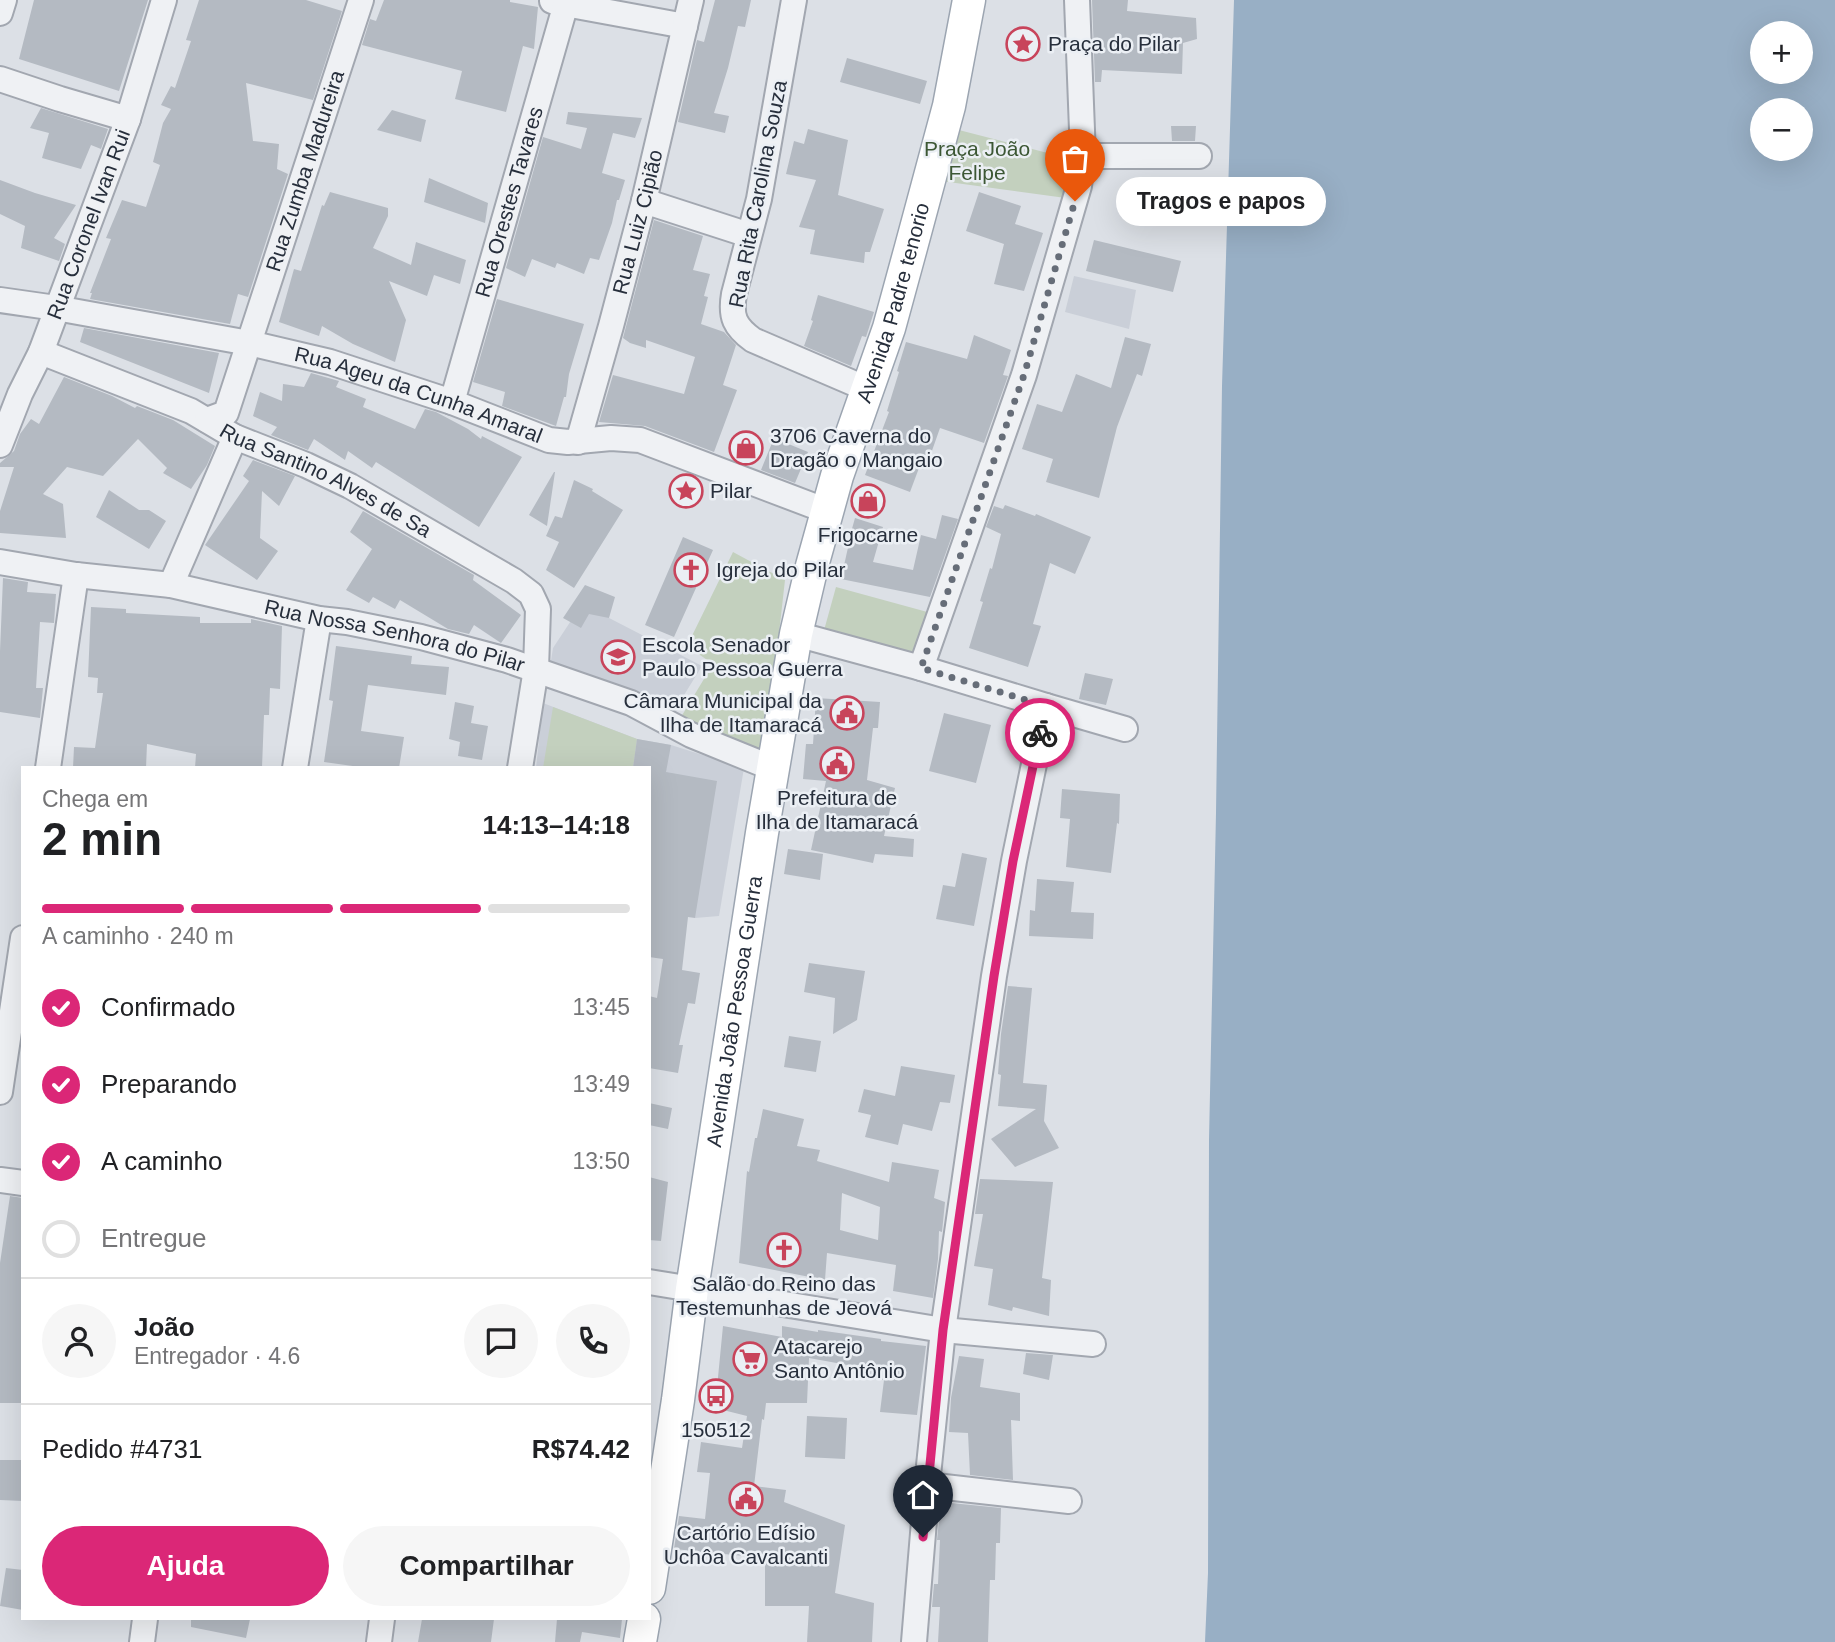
<!DOCTYPE html>
<html lang="pt">
<head>
<meta charset="utf-8">
<style>
  :root { --surface:#fff; --page:#f6f6f6; --text:#202124; --muted:#757577; --line:#e0e0e0; --accent:#db2777 }
  body { margin:0; font-family:Helvetica,sans-serif; background:var(--page); color:var(--text); height:100vh; display:flex; flex-direction:column; font-size:26px; white-space:nowrap }
  * { box-sizing:border-box; margin:0 }
  p { font-size:23px; color:var(--muted) }
  .icon { flex:none; width:38px; height:38px; fill:none; stroke:currentColor; stroke-width:2; stroke-linecap:round; stroke-linejoin:round }
  .map { position:relative; flex:1; overflow:hidden }
  .panel { position:absolute; left:21px; top:766px; width:630px; height:854px; display:flex; flex-direction:column; background:var(--surface); border-radius:0px; box-shadow:0 7px 28px #0002 }
  .panel>* { flex:none }
  .tools { position:absolute; left:1750px; top:21px; display:grid; gap:14px }
  .tools a { display:grid; place-items:center; width:63px; height:63px; border-radius:50%; background:var(--surface); box-shadow:0 7px 28px #0002; font-size:35px }
  .pin { position:absolute; display:grid; place-items:center; width:60px; height:60px; color:#fff; margin:-72px -30px; border-radius:50% 50% 50% 0; rotate:-45deg; box-shadow:0 0 7px #0007 }
  .pin .icon { rotate:45deg }
  .courier { position:absolute; display:grid; place-items:center; width:70px; height:70px; margin:-35px; border:5px solid #db2777; border-radius:50%; background:#fff; color:#222; box-shadow:0 2px 9px #0007 }
  .bubble { position:absolute; height:49px; border-radius:24px; background:var(--surface); box-shadow:0 7px 28px #0002; font-size:23px; font-weight:700; line-height:49px; text-align:center }
  .overview em { font-style:normal; font-weight:700 }
  .overview div { display:flex; flex-direction:column-reverse }
  .overview { display:flex; align-items:center; justify-content:space-between; height:119px; padding:0 21px }
  h1 { font-size:46px; font-weight:700; line-height:52px }
  .bar { display:grid; grid-template-columns:repeat(4,1fr); gap:10px 7px; align-content:center; height:84px; padding:0 21px }
  .bar i { height:9px; border-radius:5px; background:var(--line) }
  .bar .selected { background:var(--accent) }
  .bar p { grid-column:span 4 }
  .line { display:flex; align-items:center; gap:18px; padding:0 21px; border-top:2px solid var(--line) }
  .line div { flex:1 }
  .round { display:grid; place-items:center; flex:none; width:74px; height:74px; border-radius:37px; background:var(--page) }
  ol { padding:0 21px; list-style:none }
  li { display:flex; align-items:center; gap:21px; height:77px }
  li p { margin-inline-start:auto }
  li .icon { padding:7px; border-radius:50%; background:var(--accent); color:#fff; stroke-width:4 }
  li:last-child { color:var(--muted) }
  li i { width:38px; height:38px; border:4px solid var(--line); border-radius:50% }
  .primary-button { display:flex; gap:14px; margin-top:auto; padding:14px 21px }
  .primary-button a { flex:1; height:80px; border-radius:42px; background:var(--accent); color:#fff; font-size:28px; font-weight:700; line-height:80px; text-align:center }
  .primary-button a+a { background:var(--page); color:var(--text) }
  .map>svg:first-child { display:block }
  .built { fill:#cacfd8 }
  .green { fill:#c3d0be }
  .water { fill:#98afc5; fill-rule:evenodd }
  .building { fill:#b4bac2; fill-rule:evenodd }
  .lines { fill:none; stroke-linecap:round; stroke-linejoin:round }
  .minor-casing { stroke:#a2a7b0; stroke-width:28 }
  .major-casing { stroke:#9ca5b1; stroke-width:35 }
  .minor { stroke:#eff1f4; stroke-width:24 }
  .major { stroke:#fff; stroke-width:32 }
  .done { stroke:#666d78; stroke-width:7; stroke-dasharray:0 12.6 }
  .route { stroke:#db2777; stroke-width:9 }
  .labels { text-anchor:middle; stroke-width:5; stroke-linejoin:round; paint-order:stroke }
  .poi-label { font-size:21px; fill:#272f3c; stroke:#ebeff4; text-anchor:start }
  .park-label { font-size:21px; fill:#3c5734; stroke:#ebeff4 }
  .street-label { font-size:21px; fill:#272f3c; stroke:#ebeff4 }
</style>
</head>
<body>
<div class="map">
<svg width="1835" height="1642" viewBox="0 0 1835 1642">
  <rect width="100%" height="100%" fill="#dce0e6"/>
  <!-- built -->
  <path class="built" d="M1074 276 1136 290 1129 329 1065 312Z
    M582 604 702 666 666 724 547 686 553 648Z
    M543 703 637 739 671 745 744 768 719 916 695 918 649 768H536Z"/>
  <!-- green -->
  <path class="green" d="M955 129 1082 162 1073 199 941 181Z
    M733 552 785 580 765 757 675 727 713 664 687 646Z
    M836 587 931 613 917 661 823 634Z
    M553 707 637 739 633 768H543Z"/>
  <!-- water -->
  <path class="water" d="M1234 0H1835V1642H1205L1208 1573 1209 1140 1216 813 1222 386ZM1762 33H1801V72H1762ZM1762 110H1801V149H1762Z"/>
  <!-- building -->
  <path class="building" d="M34 0H148L119 91 19 59Z
    M199 0H306L342 11 313 100 246 83 253 141 279 144 277 169 288 174 248 297 238 294 230 324 90 299 92 293H90L111 239 106 238 122 200 146 207 160 165 153 162 163 123 171 109 161 105 171 86 175 88 191 41 186 40Z
    M384 0H510V2L538 7 534 49 523 46 506 112 455 99 462 71 362 45 370 19 376 21Z
    M715 0H751L745 27 738 26 728 68 714 113 729 116 725 133 678 122 697 40 704 42Z
    M1092 0H1128L1127 11 1196 18 1197 39 1183 43 1182 74 1102 70 1101 82H1095Z
    M847 58 927 81 920 104 840 82Z
    M41 108 108 129 101 149 91 145 81 169 42 158 49 133 30 128Z
    M392 110 426 120 421 142 377 130Z
    M568 112 642 118 635 138 613 133 602 173 625 180 619 200H617L612 223 599 260 590 258 584 274 557 263 555 268 532 259 525 277 506 268 543 137 581 149 587 128 566 124Z
    M1171 126H1196L1195 141H1172Z
    M808 129 848 140 838 195 884 209 870 252H865L864 263 810 254 815 230 799 227 816 180 786 174 794 141 804 144Z
    M429 178 488 203 485 223 424 202Z
    M0 180 35 193 76 205 54 238 65 244 59 261 21 248 25 226 0 214Z
    M330 192 388 208V216L373 248 411 265 416 242 466 260 460 284 434 275 427 296 389 281 406 320 395 362 353 344 322 326 319 336 279 322 294 269 301 271 322 205 324 206Z
    M979 192 1021 206 1015 224 1043 233 1024 291 994 284 1004 244 966 231Z
    M654 220 703 236 693 270 710 274 704 296 708 297 701 324 724 332 736 345 723 385 737 390 714 452 645 426 599 422 613 375 684 394 695 357 646 340V348L630 343 623 338Z
    M1094 240 1181 261 1173 292 1086 271Z
    M818 295 874 312 866 337 862 336 851 366 804 346 813 321 811 320Z
    M497 299 584 324 569 374 566 397H564L556 426 502 406 505 392 473 382Z
    M84 328 219 353 209 393 80 342Z
    M974 335 1011 350 1003 375 1008 376 984 443 940 428 928 462 922 460 910 492 865 475 889 412 887 411 899 372 897 371 906 342 967 359Z
    M1125 337 1151 344 1142 376 1137 374 1117 427 1099 498 1046 482 1053 459 1022 449 1037 404 1062 412 1076 374 1111 388Z
    M311 373 339 381 336 387 366 399 363 407 415 429 425 409 436 412 468 429 481 439 482 436 522 457 479 527 376 462 372 468 348 451 345 460 314 439 308 450 271 435 277 427 253 416 260 392 282 401 283 384 304 387Z
    M64 377 112 396 135 408 137 406 173 420 215 446 207 465 191 489 163 473 167 468 138 439 103 476 67 467 43 494 63 504 66 538 0 533V511L14 467H0V463L14 451 20 434 31 419 39 424Z
    M774 438 808 452 795 483 761 470Z
    M253 460 295 476 279 506 262 491 260 538 278 551 257 580 205 545 249 481 243 476Z
    M554 472H555L547 526 529 515Z
    M574 480 593 489 592 491 623 510 574 588 546 570 559 542 546 536 555 516 562 518Z
    M109 490 139 510H149L166 521 149 549 96 517Z
    M1005 505 1035 516 1036 514 1091 537 1075 574 1050 563 1033 624 1041 626 1028 667 969 648 983 602 980 601 990 568 992 569 1001 534 986 527 994 506 1003 509Z
    M363 511 474 575 473 580 521 615 501 643 474 625 469 634 448 629 400 600 395 609 373 597 369 603 346 590 372 549 350 532Z
    M942 515 958 519 930 597 841 579 849 543H848L855 518 883 527 873 562 913 570 921 535 936 539Z
    M683 537 713 550 674 637 645 625Z
    M3 578 28 582 27 592 56 594 54 623 40 622 36 688H43L40 718 0 712V651Z
    M585 585 615 597 609 618 589 614 581 628 563 618Z
    M91 607 126 609V613L200 617V623H251V619L282 626 280 689 270 688 269 715H264L262 768H195L196 754 147 744 146 768H73L74 747 95 748 103 693H97L98 678 88 677Z
    M336 646 412 656 411 664 449 667 446 695 368 685 361 731 404 737 399 768H367L324 762 333 701 329 700Z
    M1085 673 1113 679 1106 705 1079 699Z
    M816 698 880 702 878 728H873L867 780 895 788 884 836 914 839 913 857 875 854 873 863 811 850 826 781 803 779 806 744H813Z
    M455 702 474 706 471 723 488 726 482 760 458 756 460 742 449 739Z
    M944 713 991 725 976 783 929 771Z
    M637 739 671 745 666 772 717 781 695 918 688 917 682 970 700 973 695 1004 688 1003 679 1045H683L678 1073 649 1068V996L657 998 663 959 649 957V768H633Z
    M1062 789 1120 794 1119 824 1117 823 1111 873 1066 867 1070 819 1060 818Z
    M788 849 823 854 820 880 784 874Z
    M962 853 987 858 974 926 936 919 943 885 955 887Z
    M1037 879 1074 882 1071 912 1094 913 1093 939 1029 936 1030 910 1035 911Z
    M809 963 865 971 857 1020 833 1034 835 998 804 992Z
    M1008 986 1032 988 1023 1083 1047 1085 1044 1121 1059 1148 1015 1167 991 1139 1036 1109 998 1106 1001 1075 998 1074 1001 1034Z
    M789 1036 821 1041 816 1072 784 1067Z
    M901 1066 955 1075 950 1103 940 1102 932 1131 903 1124 898 1145 865 1137 871 1115 858 1112 864 1089 895 1096Z
    M649 1103 672 1108 668 1129 649 1125Z
    M763 1109 804 1119 797 1146 820 1150 817 1161 889 1182 892 1162 939 1170 934 1198 945 1202 942 1232 939 1231 938 1259 933 1298 893 1291 896 1265 827 1253 825 1280 739 1263 747 1171 749 1172 755 1138H757ZM842 1193 880 1207 878 1240 840 1230Z
    M649 1177 668 1182 661 1241 649 1240Z
    M980 1179 1053 1182 1042 1278 1051 1280 1049 1316 1013 1307 1012 1311 988 1305 993 1269 974 1266 983 1214H975Z
    M10 1196 23 1198V1403H0V1263Z
    M723 1326 782 1337V1326L818 1332V1330L881 1339V1341L926 1346 917 1415 880 1412 884 1380 853 1374V1366L809 1358 807 1403H766L764 1420 762 1419 754 1486 786 1490 784 1502 845 1525 835 1593 874 1603 872 1642H807L809 1606H765V1558L674 1549 679 1516 705 1519 710 1473 697 1472 701 1442 742 1448 747 1416 715 1408Z
    M1026 1353 1053 1355 1049 1380 1023 1374Z
    M959 1356 984 1359 980 1387 1020 1393V1421L1011 1420 1013 1480 970 1475 968 1433 949 1432 951 1398Z
    M807 1416 847 1418 845 1459 805 1457Z
    M0 1460H23V1501L0 1500Z
    M941 1502 1001 1508 1000 1543H996L995 1580H990L988 1642H938L940 1607H932L934 1584H938L940 1540H937Z
    M6 1568 23 1570V1610L0 1606Z
    M191 1619H250L246 1638 191 1627Z
    M422 1619H494L491 1642H418Z
    M557 1619H622L620 1638 582 1632 580 1642H555Z"/>
  <g class="lines">
    <defs>
      <g id="minor">
        <path d="M794 0 759 199 734 294C730 317 735 327 753 340L867 389"/>
        <path d="M552 1 565 4 685 26"/>
        <path d="M0 13 4 0"/>
        <path d="M0 79 60 99 128 119"/>
        <path d="M1083 156H1199"/>
        <path d="M644 201 749 235"/>
        <path id="s1" d="M0 300 56 308 249 343 330 362 452 402 549 440 568 442 611 438 640 440 827 511"/>
        <path id="s2" d="M41 352 191 411 235 437 306 465 350 486 514 581 531 594 538 609 536 669 520 768"/>
        <path id="s3" d="M452 402 567 0"/>
        <path id="s4" d="M207 420 226 413 361 0"/>
        <path id="s5" d="M578 442 611 326 644 201 691 0"/>
        <path id="s6" d="M0 445 20 394 41 352 128 119 164 0"/>
        <path id="s7" d="M0 562 76 575 171 585 319 619 347 622 421 637 507 660 631 703 691 735 772 768"/>
        <path d="M171 585 235 437"/>
        <path d="M796 634 921 668 1046 706 1014 861 994 976 943 1330 927 1485 914 1642"/>
        <path d="M921 668 1024 375 1079 186 1083 156 1077 0"/>
        <path d="M1046 706 1125 729"/>
        <path d="M48 768 76 575"/>
        <path d="M295 768 319 619"/>
        <path d="M0 1092 23 938"/>
        <path d="M0 1180 23 1183"/>
        <path d="M649 1282 943 1330 1093 1344"/>
        <path d="M927 1485 1069 1501"/>
        <path d="M142 1642 145 1619"/>
        <path d="M379 1642 382 1619"/>
      </g>
      <g id="major">
        <path id="s8" d="M649 1588 678 1400 692 1289 762 833 796 634 812 566 837 476 889 328 910 251 949 106 969 0"/>
        <path d="M640 1642 644 1619"/>
      </g>
    </defs>
    <!-- minor casing -->
    <use href="#minor" class="minor-casing"/>
    <!-- major casing -->
    <use href="#major" class="major-casing"/>
    <!-- minor -->
    <use href="#minor" class="minor"/>
    <!-- major -->
    <use href="#major" class="major"/>
  </g>
  <g class="lines">
    <!-- done -->
    <path class="done" d="M1040 733 1046 706 921 668 1024 375 1075 201"/>
    <!-- route -->
    <path class="route" d="M923 1537 943 1330 994 976 1013 861 1040 733"/>
  </g>
  <!-- icons -->
  <defs>
    <symbol id="sight-ring" viewBox="-11 -11 22 22"><circle r="9.5" fill="#ebeff4" stroke="#c8445b" stroke-width="1.5"/><path d="M0-6L1.8-2.2L6-1.7L2.9 1.2L3.7 5.4L0 3.3L-3.7 5.4L-2.9 1.2L-6-1.7L-1.8-2.2Z" fill="#c8445b"/></symbol>
    <symbol id="shop-ring" viewBox="-11 -11 22 22"><circle r="9.5" fill="#ebeff4" stroke="#c8445b" stroke-width="1.5"/><path d="M-5-2.5h2.3a2.7 3.5 0 0 1 5.4 0H5L5.5 6h-11ZM-1.5-2.5h3a1.5 2.3 0 0 0-3 0Z" fill="#c8445b"/></symbol>
    <symbol id="church-ring" viewBox="-11 -11 22 22"><circle r="9.5" fill="#ebeff4" stroke="#c8445b" stroke-width="1.5"/><path d="M-1.2-6h2.4v3.5h3.3v2.4h-3.3V6h-2.4V-.1h-3.3v-2.4h3.3Z" fill="#c8445b"/></symbol>
    <symbol id="school-ring" viewBox="-11 -11 22 22"><circle r="9.5" fill="#ebeff4" stroke="#c8445b" stroke-width="1.5"/><path d="M0-5L7-2L0 1L-7-2ZM-4 1L0 2.5L4 1V4Q0 6-4 4Z" fill="#c8445b"/></symbol>
    <symbol id="civic-ring" viewBox="-11 -11 22 22"><circle r="9.5" fill="#ebeff4" stroke="#c8445b" stroke-width="1.5"/><path d="M-.6-6.5H3V-4.5H.6V-3L4-1V1h2V6H-6V1h2V-1L-.6-3ZM-1.2 2.5V6h2.4V2.5Z" fill="#c8445b"/></symbol>
    <symbol id="supermarket-ring" viewBox="-11 -11 22 22"><circle r="9.5" fill="#ebeff4" stroke="#c8445b" stroke-width="1.5"/><path d="M-6-5.5h2.5l.6 2H6L4.5 2H-2.5L-4.4-4H-6ZM-1.5 3.2a1.3 1.3 0 1 0 .1 0ZM3 3.2a1.3 1.3 0 1 0 .1 0Z" fill="#c8445b"/></symbol>
    <symbol id="bus-ring" viewBox="-11 -11 22 22"><circle r="9.5" fill="#ebeff4" stroke="#c8445b" stroke-width="1.5"/><path d="M-5-6H5V4H4V6H2V4H-2V6H-4V4H-5ZM-3.5-4V0h7V-4ZM-3.5 1.2v1.5H-2V1.2ZM2 1.2v1.5H3.5V1.2Z" fill="#c8445b"/></symbol>
  </defs>
  <g fill-rule="evenodd">
    <use href="#sight-ring" x="1004" y="25" width="38" height="38"/>
    <use href="#shop-ring" x="727" y="429" width="38" height="38"/>
    <use href="#sight-ring" x="667" y="472" width="38" height="38"/>
    <use href="#shop-ring" x="849" y="482" width="38" height="38"/>
    <use href="#church-ring" x="672" y="551" width="38" height="38"/>
    <use href="#school-ring" x="599" y="638" width="38" height="38"/>
    <use href="#civic-ring" x="828" y="694" width="38" height="38"/>
    <use href="#civic-ring" x="818" y="745" width="38" height="38"/>
    <use href="#church-ring" x="765" y="1231" width="38" height="38"/>
    <use href="#supermarket-ring" x="731" y="1340" width="38" height="38"/>
    <use href="#bus-ring" x="697" y="1377" width="38" height="38"/>
    <use href="#civic-ring" x="727" y="1480" width="38" height="38"/>
  </g>
  <g class="labels">
    <!-- poi labels -->
    <g class="poi-label">
      <text x="1048" y="51">Praça do Pilar</text>
      <text x="770" y="443">3706 Caverna do<tspan x="770" dy="24">Dragão o Mangaio</tspan></text>
      <text x="710" y="498">Pilar</text>
      <text x="868" y="542" text-anchor="middle">Frigocarne</text>
      <text x="716" y="577">Igreja do Pilar</text>
      <text x="642" y="652">Escola Senador<tspan x="642" dy="24">Paulo Pessoa Guerra</tspan></text>
      <text x="822" y="708" text-anchor="end">Câmara Municipal da<tspan x="822" dy="24">Ilha de Itamaracá</tspan></text>
      <text x="837" y="805" text-anchor="middle">Prefeitura de<tspan x="837" dy="24">Ilha de Itamaracá</tspan></text>
      <text x="784" y="1291" text-anchor="middle">Salão do Reino das<tspan x="784" dy="24">Testemunhas de Jeová</tspan></text>
      <text x="774" y="1354">Atacarejo<tspan x="774" dy="24">Santo Antônio</tspan></text>
      <text x="716" y="1437" text-anchor="middle">150512</text>
      <text x="746" y="1540" text-anchor="middle">Cartório Edísio<tspan x="746" dy="24">Uchôa Cavalcanti</tspan></text>
    </g>
    <!-- park labels -->
    <g class="park-label">
      <text x="977" y="156">Praça João<tspan x="977" dy="24">Felipe</tspan></text>
    </g>
    <!-- street labels -->
    <g class="street-label">
      <text dy="7" stroke="none"><textPath href="#s4" startOffset="275">Rua Zumba Madureira</textPath></text>
      <text transform="translate(758 194) rotate(-79)" y="7">Rua Rita Carolina Souza</text>
      <text dy="7" stroke="none"><textPath href="#s3" startOffset="208">Rua Orestes Tavares</textPath></text>
      <text dy="7" stroke="none"><textPath href="#s5" startOffset="228">Rua Luiz Cipião</textPath></text>
      <text dy="7" stroke="none"><textPath href="#s6" startOffset="238">Rua Coronel Ivan Rui</textPath></text>
      <text dy="7" stroke="none"><textPath href="#s8" startOffset="1311">Avenida Padre tenorio</textPath></text>
      <text dy="7" stroke="none"><textPath href="#s1" startOffset="430">Rua Ageu da Cunha Amaral</textPath></text>
      <text dy="7" stroke="none"><textPath href="#s2" startOffset="313">Rua Santino Alves de Sa</textPath></text>
      <text dy="7" stroke="none"><textPath href="#s7" startOffset="402">Rua Nossa Senhora do Pilar</textPath></text>
      <text dy="7" stroke="none"><textPath href="#s8" startOffset="583">Avenida João Pessoa Guerra</textPath></text>
    </g>
  </g>
</svg>
<div class="tools">
<a>+</a>
<a>−</a>
</div>
<div class="pin" style="left:1075px;top:201px;background:#ea580c"><svg class="icon" aria-label="bag" viewBox="0 0 24 24"><path d="M5 8h14l-1 12H6zM9 8a3 3 0 0 1 6 0"/></svg></div>
<div class="pin" style="left:923px;top:1537px;background:#1f2937"><svg class="icon" aria-label="home" viewBox="0 0 24 24"><path d="M3 11l9-7 9 7M6 9v11h12V9"/></svg></div>
<div class="courier" style="left:1040px;top:733px"><svg class="icon" aria-label="bike" viewBox="0 0 24 24"><circle cx="6" cy="16" r="4"/><circle cx="18" cy="16" r="4"/><path d="M6 16l4-8h5l3 8M10 8l3 8H6M13 5h3"/></svg></div>
<div class="bubble" style="left:1116px;top:177px;width:210px">Tragos e papos</div>
<section class="panel">
<div class="overview"><div><h1>2 min</h1><p>Chega em</p></div><em>14:13–14:18</em></div>
<div class="bar"><i class="selected"></i><i class="selected"></i><i class="selected"></i><i></i><p>A caminho · 240 m</p></div>
<ol>
<li><svg class="icon" aria-label="check" viewBox="0 0 24 24"><path d="M5 12l5 5 9-10"/></svg>Confirmado<p>13:45</p></li>
<li><svg class="icon" aria-label="check" viewBox="0 0 24 24"><path d="M5 12l5 5 9-10"/></svg>Preparando<p>13:49</p></li>
<li><svg class="icon" aria-label="check" viewBox="0 0 24 24"><path d="M5 12l5 5 9-10"/></svg>A caminho<p>13:50</p></li>
<li><i></i>Entregue</li>
</ol>
<div class="line" style="height:126px"><a class="round"><svg class="icon" aria-label="person" viewBox="0 0 24 24"><circle cx="12" cy="8" r="4"/><path d="M4 21q1-7 8-7t8 7"/></svg></a><div><b>João</b><p>Entregador · 4.6</p></div><a class="round"><svg class="icon" aria-label="chat" viewBox="0 0 24 24"><path d="M4 5h16v11H9l-5 4z"/></svg></a><a class="round"><svg class="icon" aria-label="phone" viewBox="0 0 24 24"><path d="M5 4h4l2 5-3 2q2 4 5 5l2-3 5 2v4C11 20 4 13 5 4z"/></svg></a></div>
<div class="line" style="height:91px"><div>Pedido #4731</div><b>R$74.42</b></div>
<div class="primary-button"><a>Ajuda</a><a>Compartilhar</a></div>
</section>
</div>
</body>
</html>
